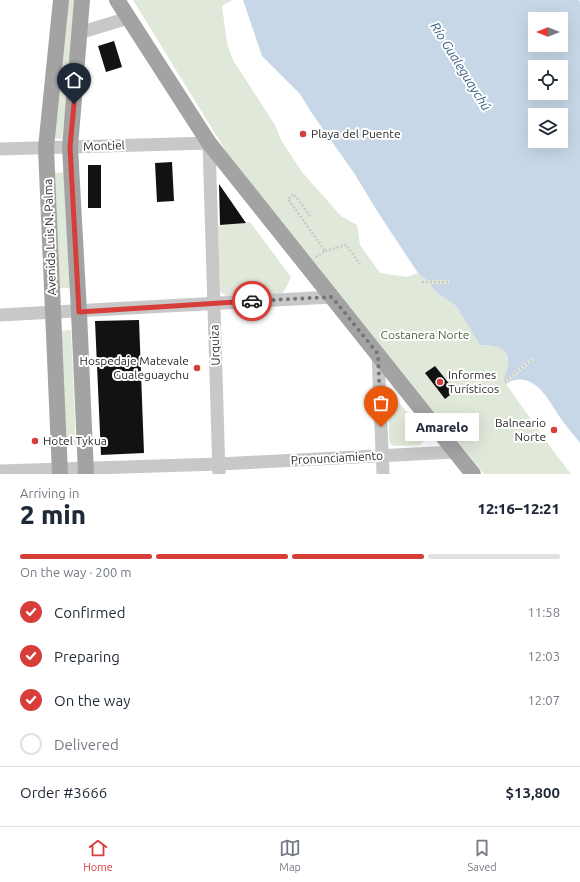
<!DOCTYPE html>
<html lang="en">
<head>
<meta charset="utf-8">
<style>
  :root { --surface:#fff; --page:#f6f6f7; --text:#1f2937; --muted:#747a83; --line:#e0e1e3; --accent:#d73d39 }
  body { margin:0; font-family:Ubuntu,sans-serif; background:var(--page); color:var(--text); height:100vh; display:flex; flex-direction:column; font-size:15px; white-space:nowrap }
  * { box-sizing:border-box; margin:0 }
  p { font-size:13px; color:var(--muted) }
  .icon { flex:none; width:22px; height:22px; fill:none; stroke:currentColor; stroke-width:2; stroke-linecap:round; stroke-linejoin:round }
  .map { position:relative; height:474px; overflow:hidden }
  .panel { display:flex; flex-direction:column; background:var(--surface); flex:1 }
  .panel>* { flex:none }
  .needle { width:26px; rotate:270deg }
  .tools { position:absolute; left:528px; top:12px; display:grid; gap:8px }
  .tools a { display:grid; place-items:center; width:40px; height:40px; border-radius:0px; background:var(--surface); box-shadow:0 4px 16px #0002; font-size:20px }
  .pin { position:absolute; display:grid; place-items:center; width:34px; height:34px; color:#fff; margin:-41px -17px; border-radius:50% 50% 50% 0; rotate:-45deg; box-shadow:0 0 4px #0007 }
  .pin .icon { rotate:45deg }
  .courier { position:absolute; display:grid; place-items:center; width:40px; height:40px; margin:-20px; border:3px solid #d73d39; border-radius:50%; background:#fff; color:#222; box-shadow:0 1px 5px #0007 }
  .bubble { position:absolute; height:28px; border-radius:0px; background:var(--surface); box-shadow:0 4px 16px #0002; font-size:13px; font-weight:800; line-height:28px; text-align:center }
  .head em { font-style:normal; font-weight:800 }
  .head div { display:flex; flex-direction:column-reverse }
  .head { display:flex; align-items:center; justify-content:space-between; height:68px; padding:0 20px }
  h1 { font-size:26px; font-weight:800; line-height:30px }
  .bar { display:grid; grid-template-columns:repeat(4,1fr); gap:6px 4px; align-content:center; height:48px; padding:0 20px }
  .bar i { height:5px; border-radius:3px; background:var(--line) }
  .bar .current { background:var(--accent) }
  .bar p { grid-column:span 4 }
  .line { display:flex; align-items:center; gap:10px; padding:0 20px; border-top:1px solid var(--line) }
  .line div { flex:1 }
  ol { padding:0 20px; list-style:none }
  li { display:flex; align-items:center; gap:12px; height:44px }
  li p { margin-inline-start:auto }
  li .icon { padding:4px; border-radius:50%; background:var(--accent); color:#fff; stroke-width:4 }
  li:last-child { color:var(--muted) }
  li i { width:22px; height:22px; border:2px solid var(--line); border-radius:50% }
  .dock { display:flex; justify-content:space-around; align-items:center; height:56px; border-top:1px solid var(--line); background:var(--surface); font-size:11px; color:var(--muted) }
  .dock a { display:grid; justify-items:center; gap:2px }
  .dock .current { color:var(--accent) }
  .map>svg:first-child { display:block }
  .green { fill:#e0e8d9 }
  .water { fill:#c7d7e7; fill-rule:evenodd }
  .building { fill:#121212 }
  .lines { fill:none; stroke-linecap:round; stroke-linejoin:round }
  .path { stroke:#c8c8c8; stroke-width:2.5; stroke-dasharray:2 2; stroke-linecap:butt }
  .minor { stroke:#c8c8c8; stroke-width:13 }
  .major { stroke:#a3a3a3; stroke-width:16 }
  .done { stroke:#757575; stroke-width:4; stroke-dasharray:0 7.2 }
  .route { stroke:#d73d39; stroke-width:5 }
  .poi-dot { fill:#d73d39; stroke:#fff; stroke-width:1.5 }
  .labels { text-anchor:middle; stroke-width:4; stroke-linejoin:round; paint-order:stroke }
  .poi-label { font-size:12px; fill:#2b2b2b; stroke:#fff; text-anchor:start }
  .street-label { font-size:12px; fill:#2b2b2b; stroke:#fff }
  .park-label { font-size:12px; fill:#4b633d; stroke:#fff }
  .water-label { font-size:13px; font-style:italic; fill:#406486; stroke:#fff }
</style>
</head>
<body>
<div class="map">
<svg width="580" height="474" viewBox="0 0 580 474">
  <rect width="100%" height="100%" fill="#fff"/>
  <!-- green -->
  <path class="green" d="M68 0H78L62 139 53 138Z
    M133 0H232L222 6 227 43 233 60 275 125 281 140 302 172 341 216 357 225 360 245 380 273 407 277 418 273 426 280H449V284H431L436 292 456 306 480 345C494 346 510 346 508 365 507 370 504 375 505 380L531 358 533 360 506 384 557 456 571 474H484L227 153Z
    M65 172 70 288H60L55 173Z
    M250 222 291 277 287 286 282 294 226 296 220 291 218 226Z
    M71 330 76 446H66L61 331Z
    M393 401 398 402 425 431V440L420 445 396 446 391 445 389 440V405Z"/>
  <!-- water -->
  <path class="water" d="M243 0H579L580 2V443C573 434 565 425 559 416 549 401 537 376 515 380 512 380 509 383 506 384L533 360 531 358 504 381C504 375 507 370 508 365 510 346 494 346 480 345L456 306 436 292 430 284H449V280H426L418 273 379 214 354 173 311 112 300 94 262 56ZM535 19H561V45H535ZM535 67H561V93H535ZM535 115H561V141H535Z"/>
  <!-- building -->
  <path class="building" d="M114 41 122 67 106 72 98 46Z
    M172 162 174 201 157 202 155 163Z
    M88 165H101V208H88Z
    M219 184 246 223 220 225Z
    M139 320 144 453 101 455 95 321Z
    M435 366 455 391 445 399 425 373Z"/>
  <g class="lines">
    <!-- path -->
    <path class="path" d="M310 216 294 194 288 199 325 251 316 257
      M325 251 346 245 360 264
      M422 282H449
      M505 382 532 359"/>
    <!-- minor -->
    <path class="minor" d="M79 33 128 18
      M0 149 209 143 219 474
      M0 315 332 297
      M378 354 383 474
      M0 471 219 464 455 452"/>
    <!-- major -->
    <path class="major" d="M82 0 70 147 79 312 86 474
      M117 0 209 143 473 474
      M60 474 46 148 61 0"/>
  </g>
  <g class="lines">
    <!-- done -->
    <path class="done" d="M252 301 332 297 378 354 381 427"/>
    <!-- route -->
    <path class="route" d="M74 104 70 147 79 312 252 301"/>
  </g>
  <!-- markers -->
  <g class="poi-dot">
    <circle cx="303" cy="134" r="4"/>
    <circle cx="197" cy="368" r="4"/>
    <circle cx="440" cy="382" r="4"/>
    <circle cx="554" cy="430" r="4"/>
    <circle cx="35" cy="441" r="4"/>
  </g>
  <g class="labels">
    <!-- poi labels -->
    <g class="poi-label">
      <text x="311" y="138">Playa del Puente</text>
      <text x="189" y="365" text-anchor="end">Hospedaje Matevale<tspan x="189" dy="14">Gualeguaychu</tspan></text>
      <text x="448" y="379">Informes<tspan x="448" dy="14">Turísticos</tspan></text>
      <text x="546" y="427" text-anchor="end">Balneario<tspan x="546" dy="14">Norte</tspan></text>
      <text x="43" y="445">Hotel Tykua</text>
    </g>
    <!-- street labels -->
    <g class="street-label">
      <text transform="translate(104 146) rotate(-2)" y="4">Montiel</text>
      <text transform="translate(50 237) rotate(-92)" y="4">Avenida Luis N. Palma</text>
      <text transform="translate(215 345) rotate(-92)" y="4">Urquiza</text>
      <text transform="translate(337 458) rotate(-3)" y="4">Pronunciamiento</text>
    </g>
    <!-- park labels -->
    <g class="park-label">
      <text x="425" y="339">Costanera Norte</text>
    </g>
    <!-- water labels -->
    <g class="water-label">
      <text transform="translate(461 66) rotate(58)" y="5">Río Gualeguaychú</text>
    </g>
  </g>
</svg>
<div class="tools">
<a><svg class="needle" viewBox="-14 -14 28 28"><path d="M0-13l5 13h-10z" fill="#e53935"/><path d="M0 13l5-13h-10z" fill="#747a83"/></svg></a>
<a><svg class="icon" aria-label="locate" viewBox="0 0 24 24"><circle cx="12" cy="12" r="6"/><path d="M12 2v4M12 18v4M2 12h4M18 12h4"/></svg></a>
<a><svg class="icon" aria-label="layers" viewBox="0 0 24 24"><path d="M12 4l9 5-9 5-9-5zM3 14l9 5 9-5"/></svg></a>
</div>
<div class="pin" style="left:381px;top:427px;background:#ea580c"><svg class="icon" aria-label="bag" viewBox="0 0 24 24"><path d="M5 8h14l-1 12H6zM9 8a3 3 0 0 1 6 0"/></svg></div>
<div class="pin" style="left:74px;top:104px;background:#1f2937"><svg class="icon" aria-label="home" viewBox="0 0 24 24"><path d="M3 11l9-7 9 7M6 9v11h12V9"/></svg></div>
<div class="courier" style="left:252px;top:301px"><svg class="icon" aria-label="car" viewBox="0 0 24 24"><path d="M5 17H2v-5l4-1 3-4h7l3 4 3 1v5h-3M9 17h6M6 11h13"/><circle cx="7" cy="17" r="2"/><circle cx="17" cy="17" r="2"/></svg></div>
<div class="bubble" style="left:405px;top:413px;width:74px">Amarelo</div>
</div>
<section class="panel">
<div class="head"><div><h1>2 min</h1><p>Arriving in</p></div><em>12:16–12:21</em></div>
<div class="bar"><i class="current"></i><i class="current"></i><i class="current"></i><i></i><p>On the way · 200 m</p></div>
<ol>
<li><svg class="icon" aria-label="check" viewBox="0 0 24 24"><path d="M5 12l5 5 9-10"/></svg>Confirmed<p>11:58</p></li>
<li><svg class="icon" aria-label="check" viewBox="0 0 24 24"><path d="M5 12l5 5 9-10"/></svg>Preparing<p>12:03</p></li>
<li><svg class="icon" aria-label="check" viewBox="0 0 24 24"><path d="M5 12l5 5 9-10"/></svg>On the way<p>12:07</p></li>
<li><i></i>Delivered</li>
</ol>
<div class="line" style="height:52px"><div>Order #3666</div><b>$13,800</b></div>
</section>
<nav class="dock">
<a class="current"><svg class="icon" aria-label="home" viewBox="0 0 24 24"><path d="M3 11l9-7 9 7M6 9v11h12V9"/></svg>Home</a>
<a><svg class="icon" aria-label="map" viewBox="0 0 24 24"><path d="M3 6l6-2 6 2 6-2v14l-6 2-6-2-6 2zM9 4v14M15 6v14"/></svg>Map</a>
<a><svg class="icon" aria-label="saved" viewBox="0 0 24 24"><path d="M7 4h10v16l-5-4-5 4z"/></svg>Saved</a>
</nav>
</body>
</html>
